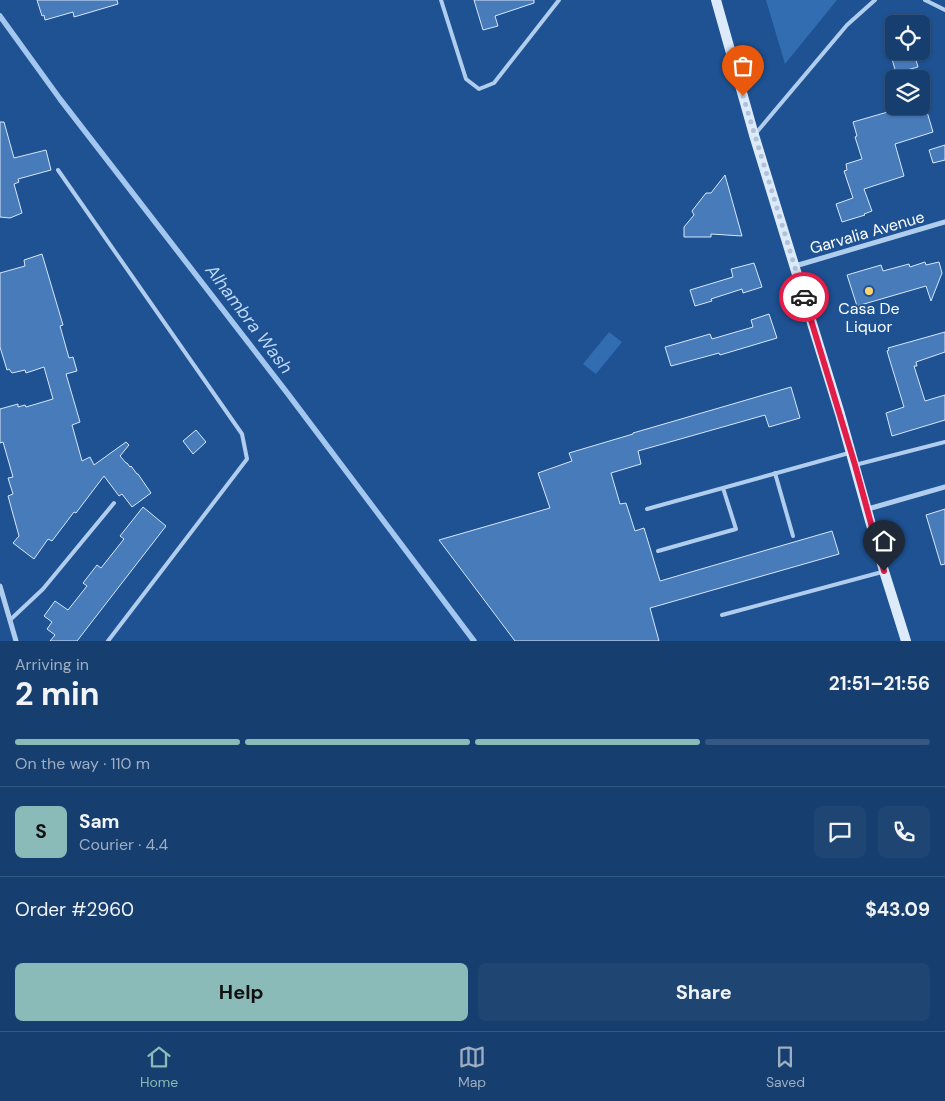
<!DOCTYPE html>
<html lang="en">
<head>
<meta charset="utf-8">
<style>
  :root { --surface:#163e6e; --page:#1f4573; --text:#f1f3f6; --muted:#9eaec2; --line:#355781; --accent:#8bbbb9 }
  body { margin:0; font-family:"DM Sans",sans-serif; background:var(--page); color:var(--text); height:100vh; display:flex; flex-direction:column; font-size:19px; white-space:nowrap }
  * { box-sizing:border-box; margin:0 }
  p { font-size:16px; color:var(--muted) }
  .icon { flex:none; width:28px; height:28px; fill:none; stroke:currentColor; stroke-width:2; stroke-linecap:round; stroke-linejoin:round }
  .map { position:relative; height:641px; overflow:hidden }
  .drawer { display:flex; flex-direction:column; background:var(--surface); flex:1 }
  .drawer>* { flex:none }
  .buttons { position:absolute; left:885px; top:15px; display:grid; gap:10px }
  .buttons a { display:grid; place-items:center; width:45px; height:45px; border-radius:8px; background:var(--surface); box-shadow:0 1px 4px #0004,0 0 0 1px var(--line); font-size:25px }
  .pin { position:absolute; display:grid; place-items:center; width:42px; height:42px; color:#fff; margin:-51px -21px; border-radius:50% 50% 50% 0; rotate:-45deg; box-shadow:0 0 5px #0007 }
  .pin .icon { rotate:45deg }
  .courier { position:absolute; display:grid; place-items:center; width:50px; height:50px; margin:-25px; border:4px solid #e11d48; border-radius:50%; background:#fff; color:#222; box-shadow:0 1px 6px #0007 }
  .summary em { font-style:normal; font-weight:700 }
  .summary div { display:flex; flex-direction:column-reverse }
  .summary { display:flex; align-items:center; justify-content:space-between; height:85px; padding:0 15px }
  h1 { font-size:32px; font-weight:700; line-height:38px }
  .bar { display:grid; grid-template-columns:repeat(4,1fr); gap:8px 5px; align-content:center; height:60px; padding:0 15px }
  .bar i { height:6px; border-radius:4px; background:var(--line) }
  .bar .current { background:var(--accent) }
  .bar p { grid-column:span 4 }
  .line { display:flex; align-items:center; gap:12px; padding:0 15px; border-top:1px solid var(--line) }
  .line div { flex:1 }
  .round { display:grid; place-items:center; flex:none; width:52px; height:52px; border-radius:8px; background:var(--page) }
  .primary-button { display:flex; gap:10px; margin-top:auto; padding:10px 15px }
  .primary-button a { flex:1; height:58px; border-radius:8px; background:var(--accent); color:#111; font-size:20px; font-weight:700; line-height:58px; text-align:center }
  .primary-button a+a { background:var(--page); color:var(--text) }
  .tabs { display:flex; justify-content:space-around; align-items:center; height:70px; border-top:1px solid var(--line); background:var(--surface); font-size:14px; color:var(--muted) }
  .tabs a { display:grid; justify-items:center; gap:2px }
  .tabs .current { color:var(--accent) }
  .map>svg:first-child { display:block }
  .green { fill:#326cb1 }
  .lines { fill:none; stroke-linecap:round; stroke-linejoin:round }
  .stream { stroke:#a4c7f0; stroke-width:5.5 }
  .building { fill:#477bba; stroke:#d7e7fa }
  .service { stroke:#b1cdee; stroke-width:4 }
  .minor { stroke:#b1cdee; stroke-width:5 }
  .secondary { stroke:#ddeafa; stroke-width:10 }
  .done { stroke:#b0c2d9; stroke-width:5; stroke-dasharray:0 9 }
  .route { stroke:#e11d48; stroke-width:6 }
  .poi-dot { fill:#fcd470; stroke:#1e5293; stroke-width:2 }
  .labels { text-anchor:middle; stroke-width:4; stroke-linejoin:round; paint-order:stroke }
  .street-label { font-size:16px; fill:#fff; stroke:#1e5293 }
  .poi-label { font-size:16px; fill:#fff; stroke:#1e5293 }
  .water-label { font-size:18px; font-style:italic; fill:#bdd7f5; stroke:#1e5293 }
</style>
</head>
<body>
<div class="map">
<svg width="945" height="641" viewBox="0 0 945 641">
  <rect width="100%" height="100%" fill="#1e5293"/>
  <!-- green -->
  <path class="green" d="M766 0H837L785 64Z
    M609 332 622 342 596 374 583 364Z"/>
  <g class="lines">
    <!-- stream -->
    <path class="stream" d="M0 16 60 99 288 394 474 641"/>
  </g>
  <!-- building -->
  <path class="building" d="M37 0H117L118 4 74 17 73 12 45 20 44 15 42 16Z
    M474 0H534V3L495 16 498 26 483 30Z
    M914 53 918 67 896 73 892 59Z
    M925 105 933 132 895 144 904 176 864 189 872 211 864 214 865 215 842 222 836 204 853 198 844 171 847 170 846 164 862 159 855 137 857 136 853 122 905 107 906 110Z
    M0 122H4L14 158 46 150 51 170 18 179 19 182 14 184 22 213 10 218 0 217Z
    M945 145V160L933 163 929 150Z
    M725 175 742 236 711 234V237H684V227L694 215 692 211 706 193H711Z
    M42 254 63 325 60 326 69 358 73 357 77 371 66 374 80 422 72 425 82 461 90 457 94 465 126 442 129 445 120 456 126 463H127L130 467 131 466 137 474H138L151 493 132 507 122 494 119 496 104 476 76 513 74 512 52 541 48 539 34 559 13 543 19 536 8 496 13 494 8 478 13 477 3 442 0 443V409L18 404V407L25 405 26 407 53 399 44 367 26 373 25 370 12 373 9 369 7 370 0 347V273L25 266 24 260Z
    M925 262 926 265 939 262 942 273 931 301 926 286 857 306 847 275 881 265 883 271 909 264 910 267Z
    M754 263 762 287 743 293 742 289 711 299 712 301 695 306 690 290 733 277 731 269Z
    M769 314 777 338 720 355 719 353 671 366 665 347 710 334 712 339 753 327 751 320Z
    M945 332V352L916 362 917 366H914L925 401 945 395V420L892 436 886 413 904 407 887 351 889 350 888 348Z
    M791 387 800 418 769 427 765 415 638 451 641 464 611 473 620 504 626 503 635 531 644 528 660 581 832 531 839 554 650 608 659 641H515L439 540 550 508 538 473 572 461 569 453 633 434V433Z
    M196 430 206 442 193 454 183 441Z
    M143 507 166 526 77 641H50L55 635 47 629 52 622 44 616 55 601 68 610 87 586 83 583 97 565 101 568 124 539 120 536Z
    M945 509V564L941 565 926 515Z"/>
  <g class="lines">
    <!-- service -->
    <path class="service" d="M441 0 466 79 479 89 494 83 559 0
      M925 0 945 10
      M756 133 847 25 875 0
      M58 170 242 434 247 459 108 641
      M855 465 945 442
      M775 473 793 536
      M647 509 849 453
      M658 551 736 529 723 488
      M722 615 882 572
      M10 620 43 589 114 503"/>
    <!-- minor -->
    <path class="minor" d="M795 266 945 222
      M868 509 945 487
      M0 586 16 641"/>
    <!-- secondary -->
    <path class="secondary" d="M716 0 754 135 840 414 884 571 906 641"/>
  </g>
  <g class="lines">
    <!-- done -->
    <path class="done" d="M743 96 804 297"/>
    <!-- route -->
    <path class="route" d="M804 297 855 465 884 571"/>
  </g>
  <!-- markers -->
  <circle class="poi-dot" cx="869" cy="291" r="5"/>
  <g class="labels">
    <!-- street labels -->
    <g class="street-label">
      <text transform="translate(867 232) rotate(-16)" y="6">Garvalia Avenue</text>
    </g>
    <!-- poi labels -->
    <g class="poi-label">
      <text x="869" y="314">Casa De<tspan x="869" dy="18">Liquor</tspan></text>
    </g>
    <!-- water labels -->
    <g class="water-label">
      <text transform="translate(249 319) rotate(53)" y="6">Alhambra Wash</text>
    </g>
  </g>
</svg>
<div class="buttons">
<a><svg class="icon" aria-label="locate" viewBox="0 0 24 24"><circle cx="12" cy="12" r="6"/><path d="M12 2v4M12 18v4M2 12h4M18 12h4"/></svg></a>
<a><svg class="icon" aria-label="layers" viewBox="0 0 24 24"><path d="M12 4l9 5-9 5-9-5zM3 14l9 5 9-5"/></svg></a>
</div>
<div class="pin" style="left:743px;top:96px;background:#ea580c"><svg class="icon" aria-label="bag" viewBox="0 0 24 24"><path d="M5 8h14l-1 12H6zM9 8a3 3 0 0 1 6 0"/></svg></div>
<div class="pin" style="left:884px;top:571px;background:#1f2937"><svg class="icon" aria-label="home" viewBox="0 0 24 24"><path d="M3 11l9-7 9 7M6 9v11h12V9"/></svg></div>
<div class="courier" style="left:804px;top:297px"><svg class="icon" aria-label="car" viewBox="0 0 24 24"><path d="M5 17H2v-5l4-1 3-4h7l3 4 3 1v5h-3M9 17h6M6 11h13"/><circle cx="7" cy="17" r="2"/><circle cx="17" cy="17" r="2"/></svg></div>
</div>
<section class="drawer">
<div class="summary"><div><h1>2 min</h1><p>Arriving in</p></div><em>21:51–21:56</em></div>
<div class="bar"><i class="current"></i><i class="current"></i><i class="current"></i><i></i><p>On the way · 110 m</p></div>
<div class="line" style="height:90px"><b class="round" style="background:var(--accent);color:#111">S</b><div><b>Sam</b><p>Courier · 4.4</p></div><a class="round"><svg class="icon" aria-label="chat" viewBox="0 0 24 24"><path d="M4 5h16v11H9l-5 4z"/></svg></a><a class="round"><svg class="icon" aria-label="phone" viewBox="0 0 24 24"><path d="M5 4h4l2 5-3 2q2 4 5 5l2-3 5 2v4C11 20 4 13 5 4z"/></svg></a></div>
<div class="line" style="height:65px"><div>Order #2960</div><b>$43.09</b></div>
<div class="primary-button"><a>Help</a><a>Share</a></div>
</section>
<nav class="tabs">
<a class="current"><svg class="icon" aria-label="home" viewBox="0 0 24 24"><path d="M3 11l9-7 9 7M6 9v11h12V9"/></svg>Home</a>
<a><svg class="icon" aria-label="map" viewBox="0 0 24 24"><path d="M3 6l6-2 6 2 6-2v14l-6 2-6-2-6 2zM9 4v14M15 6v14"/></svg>Map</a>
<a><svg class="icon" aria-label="saved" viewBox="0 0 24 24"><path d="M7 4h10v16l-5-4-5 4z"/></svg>Saved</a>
</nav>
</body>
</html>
